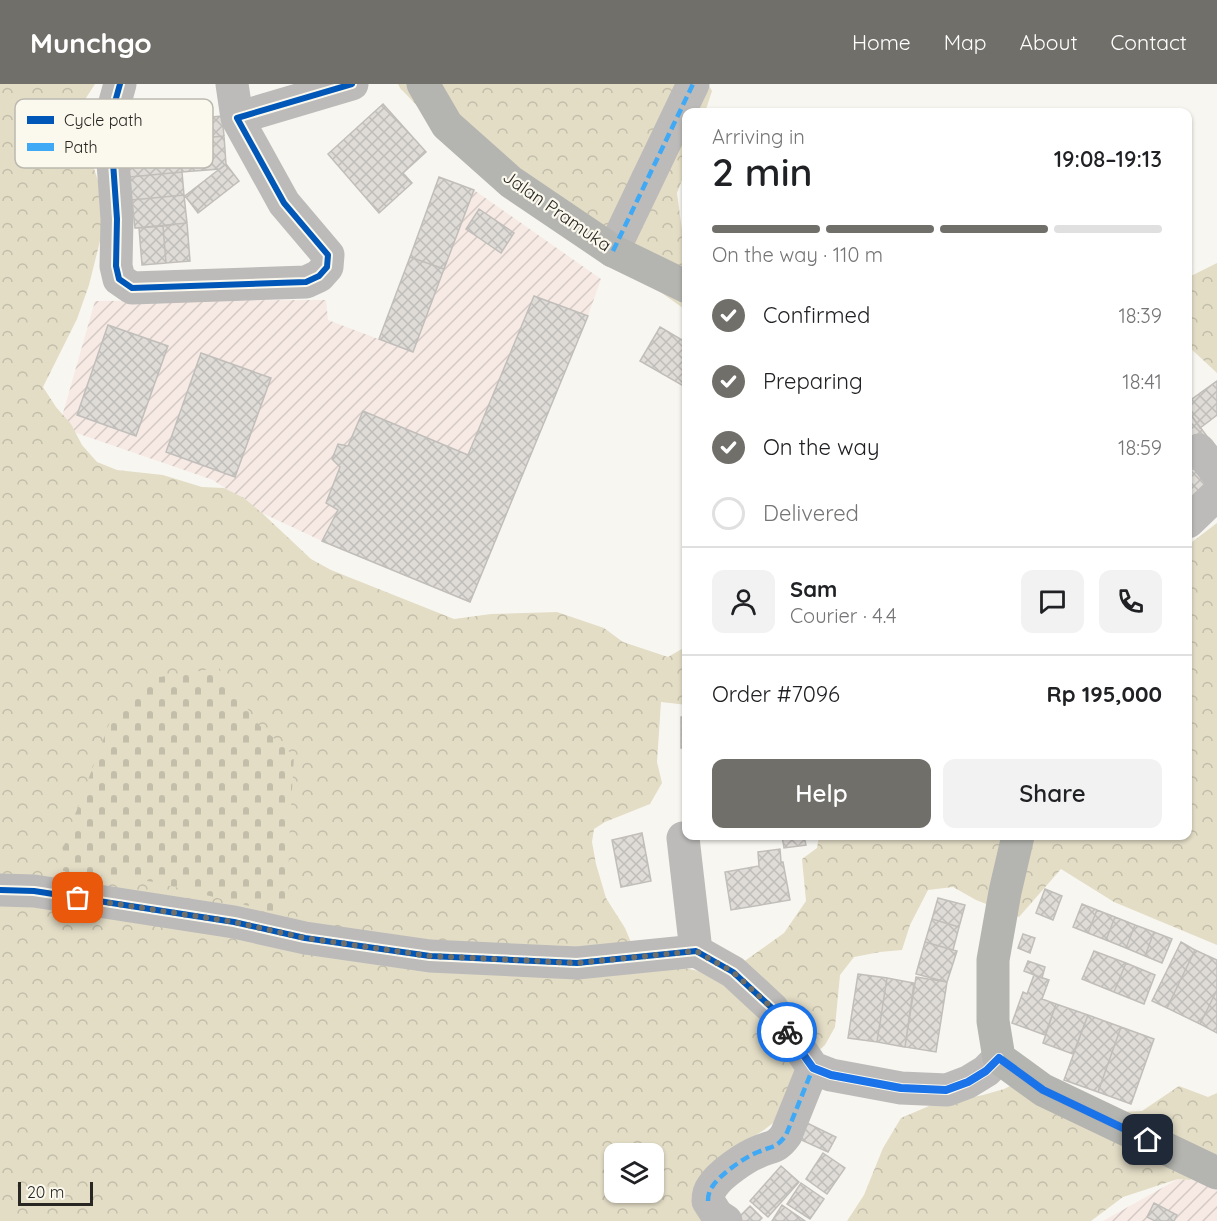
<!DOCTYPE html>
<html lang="en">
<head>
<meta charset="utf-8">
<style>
  :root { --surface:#fff; --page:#f2f2f2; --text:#202124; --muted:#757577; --line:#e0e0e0; --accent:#706f6a }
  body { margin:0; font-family:Quicksand,sans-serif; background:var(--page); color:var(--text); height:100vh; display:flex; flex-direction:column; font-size:22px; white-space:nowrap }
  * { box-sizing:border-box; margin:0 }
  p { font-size:20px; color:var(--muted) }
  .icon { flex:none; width:33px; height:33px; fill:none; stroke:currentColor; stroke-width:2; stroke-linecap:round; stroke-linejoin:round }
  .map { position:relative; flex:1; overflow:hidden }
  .side { position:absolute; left:682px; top:24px; width:510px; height:732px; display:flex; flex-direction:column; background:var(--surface); border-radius:12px; box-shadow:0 2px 4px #0004 }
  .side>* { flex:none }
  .fabs { position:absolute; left:604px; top:1059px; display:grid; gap:12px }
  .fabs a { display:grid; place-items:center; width:60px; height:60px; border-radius:12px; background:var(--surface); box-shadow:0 2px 4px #0004; font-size:30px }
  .scale { position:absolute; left:18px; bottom:15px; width:75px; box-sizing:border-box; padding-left:6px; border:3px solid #272622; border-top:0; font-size:16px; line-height:21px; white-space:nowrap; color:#272622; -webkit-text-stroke:4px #fbf8ed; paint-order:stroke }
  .pin { position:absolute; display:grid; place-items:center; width:51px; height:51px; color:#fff; margin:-26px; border-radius:12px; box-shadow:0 3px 9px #0006 }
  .courier { position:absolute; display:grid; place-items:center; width:60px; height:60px; margin:-30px; border:4px solid #1a73e8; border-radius:50%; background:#fff; color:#222; box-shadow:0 2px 8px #0007 }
  .overview em { font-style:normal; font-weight:600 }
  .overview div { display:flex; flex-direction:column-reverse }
  .overview { display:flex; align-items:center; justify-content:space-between; height:102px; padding:0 30px }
  h1 { font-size:39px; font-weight:600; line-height:45px }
  .bar { display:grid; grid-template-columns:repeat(4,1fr); gap:9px 6px; align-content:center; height:72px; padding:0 30px }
  .bar i { height:8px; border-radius:4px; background:var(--line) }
  .bar .on { background:var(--accent) }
  .bar p { grid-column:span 4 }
  .line { display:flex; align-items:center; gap:15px; padding:0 30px; border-top:2px solid var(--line) }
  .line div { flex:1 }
  .round { display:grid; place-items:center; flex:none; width:63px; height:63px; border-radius:12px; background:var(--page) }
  ol { padding:0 30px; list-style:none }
  li { display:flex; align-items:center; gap:18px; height:66px }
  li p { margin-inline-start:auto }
  li .icon { padding:6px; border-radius:50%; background:var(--accent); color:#fff; stroke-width:4 }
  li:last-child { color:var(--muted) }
  li i { width:33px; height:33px; border:3px solid var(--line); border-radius:50% }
  .action { display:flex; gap:12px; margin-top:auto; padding:12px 30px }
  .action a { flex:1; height:69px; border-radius:12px; background:var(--accent); color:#fff; font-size:24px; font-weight:600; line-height:69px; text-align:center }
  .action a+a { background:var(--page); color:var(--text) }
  header { display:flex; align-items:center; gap:36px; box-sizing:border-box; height:84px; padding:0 30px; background:var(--accent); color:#fff }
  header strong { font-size:28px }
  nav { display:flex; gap:33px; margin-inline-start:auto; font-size:21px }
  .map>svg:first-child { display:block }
  .industrial { fill:url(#industrial-furrows) }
  .forest { fill:url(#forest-crowns); fill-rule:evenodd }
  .cemetery { fill:url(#cemetery-stones) }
  .building { fill:url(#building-cross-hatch); stroke:#c1beba; stroke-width:1.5 }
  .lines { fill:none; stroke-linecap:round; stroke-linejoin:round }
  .minor { stroke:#bcbbba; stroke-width:33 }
  .major { stroke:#b4b4b0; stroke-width:33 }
  .quiet { stroke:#3fa9f5; stroke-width:4.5; stroke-dasharray:9 4.5; stroke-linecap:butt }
  .cycleway-casing { stroke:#fbf8ed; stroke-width:10 }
  .cycleway { stroke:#0057b8; stroke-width:6 }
  .done { stroke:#706f6a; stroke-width:6; stroke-dasharray:0 10.8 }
  .route { stroke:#1a73e8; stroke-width:8 }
  .labels { text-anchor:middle; stroke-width:4.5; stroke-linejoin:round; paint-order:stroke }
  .street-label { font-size:18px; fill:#272622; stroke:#fbf8ed }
  .key { fill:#fbf8ed; stroke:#bbb9b0; stroke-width:1.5 }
  .key-label { font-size:16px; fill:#272622 }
</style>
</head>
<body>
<header>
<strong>Munchgo</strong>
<nav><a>Home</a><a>Map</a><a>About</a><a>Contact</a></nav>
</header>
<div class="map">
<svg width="1217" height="1137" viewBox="0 0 1217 1137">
  <defs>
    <pattern id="industrial-furrows" width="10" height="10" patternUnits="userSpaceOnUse" patternTransform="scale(1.5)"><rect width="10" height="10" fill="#f7eae5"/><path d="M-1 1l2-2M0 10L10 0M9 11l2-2" fill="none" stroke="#d4c9c4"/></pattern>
    <pattern id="forest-crowns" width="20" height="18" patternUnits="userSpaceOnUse" patternTransform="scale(1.5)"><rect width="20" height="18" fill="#e3ddc6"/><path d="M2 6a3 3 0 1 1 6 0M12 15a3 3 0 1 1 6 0" fill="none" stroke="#c3beaa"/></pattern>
    <pattern id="cemetery-stones" width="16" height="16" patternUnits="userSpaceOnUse" patternTransform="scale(1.5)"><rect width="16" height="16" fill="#e3ddc6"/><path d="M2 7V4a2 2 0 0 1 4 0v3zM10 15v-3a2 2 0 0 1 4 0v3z" fill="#c3beaa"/></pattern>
    <pattern id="building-cross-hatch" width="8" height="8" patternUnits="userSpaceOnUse" patternTransform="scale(1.5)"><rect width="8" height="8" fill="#dfdcd8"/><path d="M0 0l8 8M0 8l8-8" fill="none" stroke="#bfbdb9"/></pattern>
  </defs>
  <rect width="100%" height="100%" fill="#f8f6f0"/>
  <!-- industrial -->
  <path class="industrial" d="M474 106 601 195 588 232 470 518 322 457 262 429 213 396 59 343 95 217 326 216 328 236 413 268Z
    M1212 1086 1217 1089V1137H1103L1178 1095 1190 1096Z"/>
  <!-- forest -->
  <path class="forest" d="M0 0H95L86 14 82 26 87 63 102 109 103 145 89 201 77 235 43 303 56 323 71 340 82 361 97 378 117 386 163 391 202 403 224 404 244 414 262 429 311 475 331 486 454 535 491 530 557 528 604 544 623 558 668 573 687 562V621L661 618 657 678 662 699 650 720 605 738 594 745 592 758 596 780 606 814 625 844 641 882 685 884 698 887 718 896 784 849 806 817 802 775 817 764 819 752H1188V461L1217 439V861L1114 818 1061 785 1019 833 976 816 953 803 928 806 910 841 902 866 880 868 854 873 840 891 835 943 825 961 798 985 791 1009 773 1039 764 1046 744 1058 721 1085 725 1137H0ZM615 1070H654V1108H615Z
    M398 0H708L712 7 705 28H687V83L677 109 682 146 687 150V227L456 62 400 4Z
    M1217 179V289L1188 262V191H1193Z
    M1035 990 1119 1028 1142 1027 1179 1002 1208 1013 1217 1009V1083L1190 1096 1178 1095 1123 1113 1091 1137H847L864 1111 883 1064 901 1034 929 1022 983 1011 1004 1005Z"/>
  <!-- cemetery -->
  <path class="cemetery" d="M219 584 259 641 294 672 289 758 288 832 155 798 56 786 70 744 114 627 153 594Z"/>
  <!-- building -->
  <path class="building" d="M383 20 426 68 403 89 412 99 379 129 328 70Z
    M222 32 224 52 180 56 178 36Z
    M224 52 226 80 220 85 182 88 180 56Z
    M181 70 182 88 130 93 128 75Z
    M226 80 239 97 198 129 185 112Z
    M182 88 184 111 132 116 130 93Z
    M439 93 474 106 444 185 410 173Z
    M184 111 187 139 135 144 132 116Z
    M479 125 514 149 501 169 466 145Z
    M187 139 190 177 166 179 163 142Z
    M163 142 166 179 142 181 139 144Z
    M410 173 444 185 413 268 379 255Z
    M534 212 588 232 470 518 322 457 338 426 326 419 340 383 332 375 338 360 348 362 363 327 468 371Z
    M108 241 168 262 136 352 77 331Z
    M660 243 687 259V304L640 277Z
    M201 269 271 294 235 393 166 368Z
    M1217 297V331L1200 344 1188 327V318Z
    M1188 327 1206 351 1216 364H1188Z
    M1195 383 1212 406 1196 418 1188 407V389Z
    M681 633H687V664H681Z
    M642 749 651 797 621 803 612 756Z
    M782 752H804L806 761 784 764Z
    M780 765 781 778H783L790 816 731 826 725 788 759 782 758 768Z
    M1045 805 1062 812 1053 836 1036 829Z
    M938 814 965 821 959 843 932 835Z
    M1082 820 1097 826 1088 849 1073 843Z
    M1097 826 1115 833 1106 856 1088 849Z
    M1115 833 1135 841 1126 864 1106 856Z
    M932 835 959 843 953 866 925 858Z
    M1135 841 1154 848 1145 872 1126 864Z
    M1154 848 1172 855 1162 879 1145 872Z
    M1023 850 1035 854 1030 869 1018 864Z
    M925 858 957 867 947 898 916 890Z
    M1181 858 1195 866 1167 924 1152 917Z
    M1195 866 1217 876V906L1200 940 1167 924Z
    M1094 867 1126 879 1114 908 1082 895Z
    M1028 877 1045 883 1042 894 1024 887Z
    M1126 879 1155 891 1144 920 1114 908Z
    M858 890 887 894 877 958 848 954Z
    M1034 891 1049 896 1042 915 1056 920 1045 951 1012 939 1023 908 1027 910Z
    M916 893 947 898 936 968 905 963Z
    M887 894 914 899 905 963 877 958Z
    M1217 906V949L1200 940Z
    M1056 920 1088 931 1073 970 1043 959Z
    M1088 931 1121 943 1098 1008 1064 996Z
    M1121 943 1154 955 1131 1020 1098 1008Z
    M807 1039 836 1053 828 1068 799 1055Z
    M823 1069 845 1084 827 1110 806 1095Z
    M781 1082 799 1098 768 1133 750 1117Z
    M801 1099 824 1115 810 1135 787 1120Z
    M1154 1119 1177 1131 1174 1137H1155L1147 1133Z
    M782 1121 805 1137H772Z
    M750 1122 762 1134 759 1137H735Z"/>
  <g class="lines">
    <!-- minor -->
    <path class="minor" d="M120 0 110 36 117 135 116 182 119 195 132 204 306 198 319 192 327 183 328 171 284 119 237 34 352 0
      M232 0 237 34
      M613 167 693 0
      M1199 366 1217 389
      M1188 438 1217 410
      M683 754 696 867
      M0 806 34 807 234 838 305 854 430 872 577 879 696 867 733 888 772 924 813 984 831 991 901 1004 947 1006 968 998 986 987 999 974
      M726 1137 717 1131 708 1117C708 1112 709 1107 712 1103 719 1091 745 1073 758 1068 771 1062 776 1065 786 1051L813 984"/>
    <!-- major -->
    <path class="major" d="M423 0 447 41 511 98 613 167 687 203
      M1018 752 1005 808 993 876V937L999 974 1043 1006 1217 1089"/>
    <!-- quiet -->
    <path class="quiet" d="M613 167 693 0
      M708 1117C708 1112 709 1107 712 1103 719 1091 745 1073 758 1068 771 1062 776 1065 786 1051L813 984"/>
    <defs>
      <path id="cycleway" d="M120 0 110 36 117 135 116 182 119 195 132 204 306 198 319 192 327 183 328 171 284 119 237 34 352 0
        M0 806 34 807 234 838 305 854 430 872 577 879 696 867 733 888 772 924 813 984 831 991 901 1004 947 1006 968 998 986 987 999 974"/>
    </defs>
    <!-- cycleway casing -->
    <use href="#cycleway" class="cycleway-casing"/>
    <!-- cycleway -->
    <use href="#cycleway" class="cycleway"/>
  </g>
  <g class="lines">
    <!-- done -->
    <path class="done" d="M78 814 234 838 305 854 430 872 577 879 696 867 733 888 772 924 787 948"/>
    <!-- route -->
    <path class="route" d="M787 948 813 984 831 991 901 1004 946 1006 968 998 986 987 999 974 1043 1006 1148 1056"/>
  </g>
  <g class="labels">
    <!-- street labels -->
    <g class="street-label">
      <text transform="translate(557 127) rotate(35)" y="6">Jalan Pramuka</text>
    </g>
  </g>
  <!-- legend -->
  <rect x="15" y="15" width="198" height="69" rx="9" class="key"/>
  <rect x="27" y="32" width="27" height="8" fill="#0057b8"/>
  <rect x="27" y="59" width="27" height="8" fill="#3fa9f5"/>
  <g class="key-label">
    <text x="64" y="42">Cycle path</text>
    <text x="64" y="69">Path</text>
  </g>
</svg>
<div class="fabs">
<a><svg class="icon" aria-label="layers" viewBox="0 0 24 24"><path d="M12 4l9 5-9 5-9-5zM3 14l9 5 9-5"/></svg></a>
</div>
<div class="scale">20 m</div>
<div class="pin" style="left:78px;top:814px;background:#ea580c"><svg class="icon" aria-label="bag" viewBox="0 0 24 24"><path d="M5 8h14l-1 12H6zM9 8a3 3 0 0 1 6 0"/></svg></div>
<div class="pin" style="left:1148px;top:1056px;background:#1f2937"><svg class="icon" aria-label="home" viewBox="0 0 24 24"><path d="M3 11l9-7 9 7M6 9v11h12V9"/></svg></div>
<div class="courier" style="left:787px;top:948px"><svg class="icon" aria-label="bike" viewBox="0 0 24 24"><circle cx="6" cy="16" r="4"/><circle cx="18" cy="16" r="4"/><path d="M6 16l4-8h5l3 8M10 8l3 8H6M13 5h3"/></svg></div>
<section class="side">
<div class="overview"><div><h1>2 min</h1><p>Arriving in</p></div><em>19:08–19:13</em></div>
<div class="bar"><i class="on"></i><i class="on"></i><i class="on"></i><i></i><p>On the way · 110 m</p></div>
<ol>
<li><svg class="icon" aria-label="check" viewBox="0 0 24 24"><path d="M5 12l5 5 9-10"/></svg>Confirmed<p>18:39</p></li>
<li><svg class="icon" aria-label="check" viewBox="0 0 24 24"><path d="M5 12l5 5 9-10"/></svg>Preparing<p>18:41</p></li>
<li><svg class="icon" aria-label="check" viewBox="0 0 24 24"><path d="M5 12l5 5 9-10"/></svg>On the way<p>18:59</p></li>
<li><i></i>Delivered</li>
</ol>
<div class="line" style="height:108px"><a class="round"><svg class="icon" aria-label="person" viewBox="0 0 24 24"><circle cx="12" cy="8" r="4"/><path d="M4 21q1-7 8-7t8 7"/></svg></a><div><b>Sam</b><p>Courier · 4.4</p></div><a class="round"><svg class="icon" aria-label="chat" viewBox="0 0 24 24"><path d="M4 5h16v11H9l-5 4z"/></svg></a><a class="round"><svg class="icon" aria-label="phone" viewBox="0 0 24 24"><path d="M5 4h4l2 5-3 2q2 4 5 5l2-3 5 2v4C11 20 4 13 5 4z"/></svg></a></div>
<div class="line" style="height:78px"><div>Order #7096</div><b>Rp 195,000</b></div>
<div class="action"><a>Help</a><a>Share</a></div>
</section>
</div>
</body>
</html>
